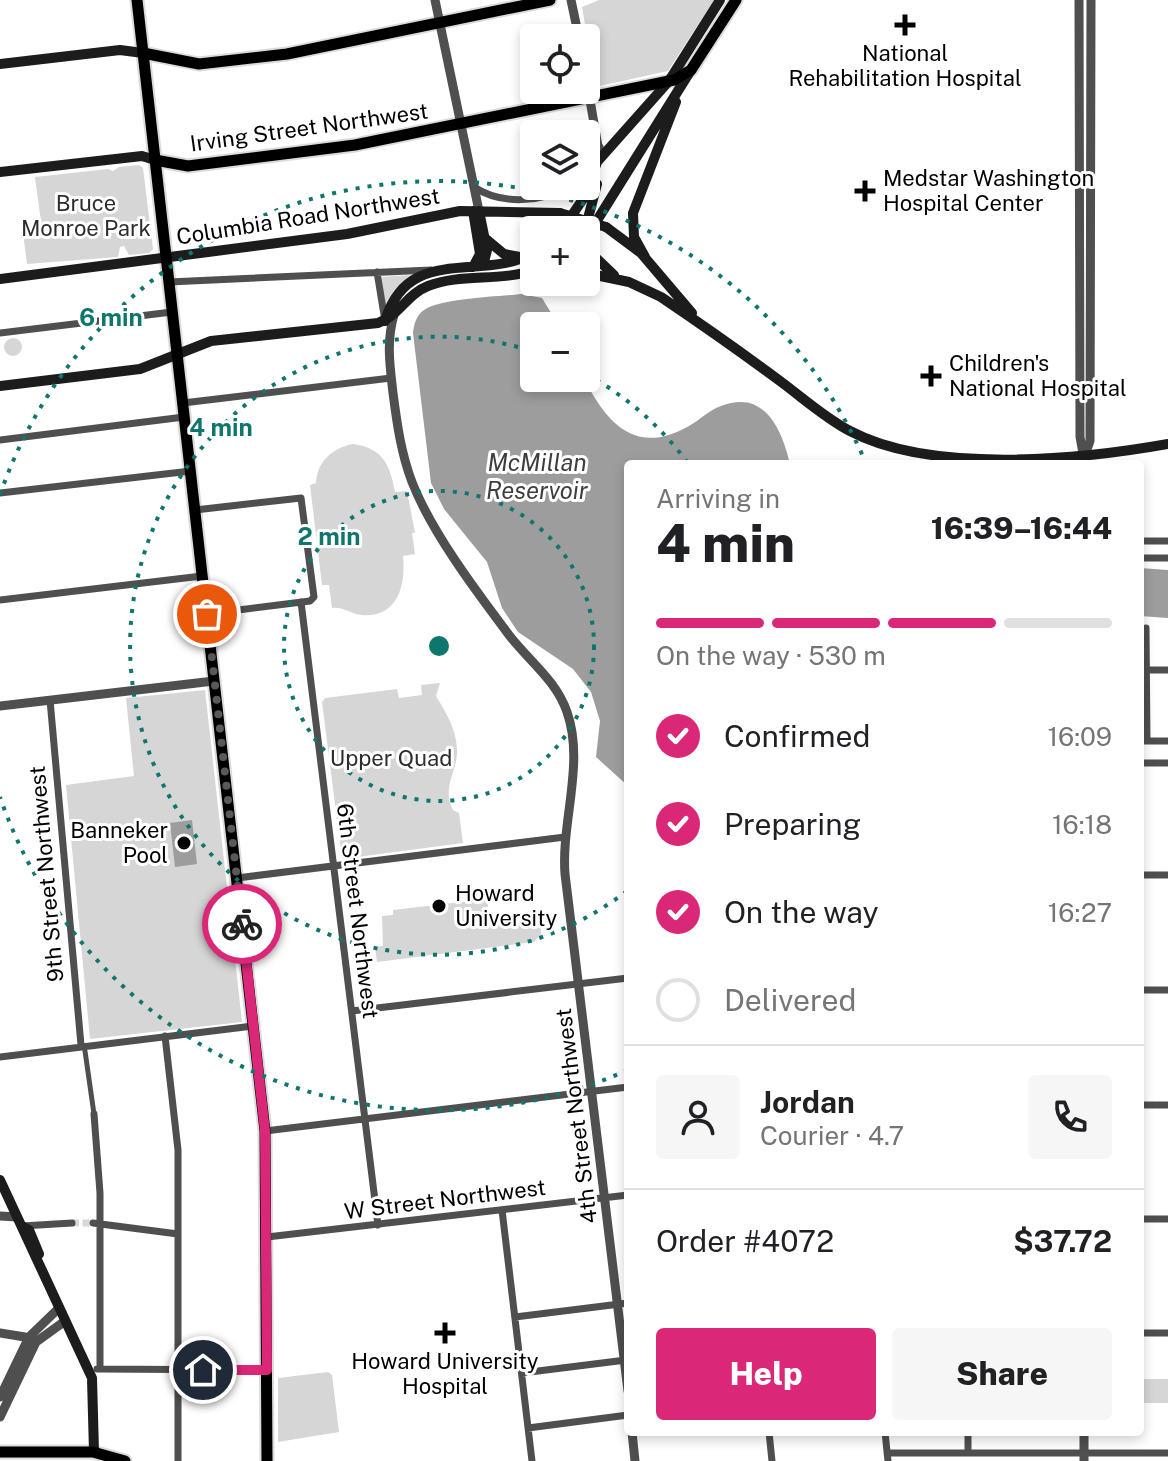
<!DOCTYPE html>
<html lang="en">
<head>
<meta charset="utf-8">
<style>
  :root { --surface:#fff; --page:#f6f6f6; --text:#202124; --muted:#757577; --line:#e0e0e0; --accent:#db2777 }
  body { margin:0; font-family:"Public Sans",sans-serif; background:var(--page); color:var(--text); height:100vh; display:flex; flex-direction:column; font-size:30px; white-space:nowrap }
  * { box-sizing:border-box; margin:0 }
  p { font-size:26px; color:var(--muted) }
  .icon { flex:none; width:44px; height:44px; fill:none; stroke:currentColor; stroke-width:2; stroke-linecap:round; stroke-linejoin:round }
  .map { position:relative; flex:1; overflow:hidden }
  .sheet { position:absolute; left:624px; top:460px; width:520px; height:976px; display:flex; flex-direction:column; background:var(--surface); border-radius:8px; box-shadow:0 4px 12px #0003 }
  .sheet>* { flex:none }
  .tools { position:absolute; left:520px; top:24px; display:grid; gap:16px }
  .tools a { display:grid; place-items:center; width:80px; height:80px; border-radius:8px; background:var(--surface); box-shadow:0 4px 12px #0003; font-size:40px }
  .pin { position:absolute; display:grid; place-items:center; width:68px; height:68px; color:#fff; margin:-34px; border:4px solid #fff; border-radius:50%; box-shadow:0 2px 8px #0007 }
  .courier { position:absolute; display:grid; place-items:center; width:80px; height:80px; margin:-40px; border:6px solid #db2777; border-radius:50%; background:#fff; color:#222; box-shadow:0 2px 10px #0007 }
  .overview em { font-style:normal; font-weight:800 }
  .overview div { display:flex; flex-direction:column-reverse }
  .overview { display:flex; align-items:center; justify-content:space-between; height:136px; padding:0 32px }
  h1 { font-size:52px; font-weight:800; line-height:60px }
  .bar { display:grid; grid-template-columns:repeat(4,1fr); gap:12px 8px; align-content:center; height:96px; padding:0 32px }
  .bar i { height:10px; border-radius:6px; background:var(--line) }
  .bar .selected { background:var(--accent) }
  .bar p { grid-column:span 4 }
  .line { display:flex; align-items:center; gap:20px; padding:0 32px; border-top:2px solid var(--line) }
  .line div { flex:1 }
  .round { display:grid; place-items:center; flex:none; width:84px; height:84px; border-radius:8px; background:var(--page) }
  ol { padding:0 32px; list-style:none }
  li { display:flex; align-items:center; gap:24px; height:88px }
  li p { margin-inline-start:auto }
  li .icon { padding:8px; border-radius:50%; background:var(--accent); color:#fff; stroke-width:4 }
  li:last-child { color:var(--muted) }
  li i { width:44px; height:44px; border:4px solid var(--line); border-radius:50% }
  .cta { display:flex; gap:16px; margin-top:auto; padding:16px 32px }
  .cta a { flex:1; height:92px; border-radius:8px; background:var(--accent); color:#fff; font-size:32px; font-weight:800; line-height:92px; text-align:center }
  .cta a+a { background:var(--page); color:var(--text) }
  .map>svg:first-child { display:block }
  .green { fill:#d6d6d6 }
  .water { fill:#9d9d9d }
  .lines { fill:none; stroke-linecap:round; stroke-linejoin:round }
  .minor-tunnel { stroke:#d9d9d9; stroke-width:7; stroke-dasharray:7 3.5; stroke-linecap:butt }
  .primary-casing { stroke:#dbdbdb; stroke-width:15 }
  .trunk-casing { stroke:#dbdbdb; stroke-width:15 }
  .pedestrian { stroke:#4f4f4f; stroke-width:5 }
  .minor { stroke:#4f4f4f; stroke-width:7 }
  .tertiary { stroke:#4f4f4f; stroke-width:9 }
  .secondary { stroke:#1c1c1c; stroke-width:10 }
  .primary { stroke:#000; stroke-width:11 }
  .trunk { stroke:#000; stroke-width:11 }
  .secondary-bridge { stroke:#1c1c1c; stroke-width:10 }
  .done { stroke:#595959; stroke-width:8; stroke-dasharray:0 14.4 }
  .route { stroke:#db2777; stroke-width:10 }
  .ring { fill:none; stroke:#0f766e; stroke-width:4; stroke-dasharray:4 8 }
  .poi-dot { fill:#000; stroke:#fff; stroke-width:3 }
  .labels { text-anchor:middle; stroke-width:6; stroke-linejoin:round; paint-order:stroke }
  .poi-label { font-size:22px; fill:#000; stroke:#fff; text-anchor:start }
  .street-label { font-size:22px; fill:#000; stroke:#fff }
  .park-label { font-size:22px; fill:#2d2d2d; stroke:#fff }
  .water-label { font-size:24px; font-style:italic; fill:#3e3e3e; stroke:#fff }
  .centre { fill:#0f766e; stroke:#fff; stroke-width:4 }
  .ring-label { font-size:24px; text-anchor:middle; font-weight:bold; fill:#0f766e; stroke:#fff; stroke-width:6; stroke-linejoin:round; paint-order:stroke }
</style>
</head>
<body>
<div class="map">
<svg width="1168" height="1461" viewBox="0 0 1168 1461">
  <rect width="100%" height="100%" fill="#fff"/>
  <!-- green -->
  <path class="green" d="M599 0H714L668 71 600 86 595 83 582 7Z
    M139 165 143 168 153 249 149 253 129 255 124 246 120 247 118 257 27 264 22 225 41 222 35 177 108 169 113 171 119 167Z
    M410 275 394 290 384 307 382 277Z
    M4 347a9 9 0 1 1 18 0a9 9 0 1 1-18 0Z
    M353 444C383 448 390 465 395 492L407 491 415 533H412L415 554 403 556C406 584 398 618 362 615 350 614 343 606 332 608L329 585H322L310 485 316 483C317 462 332 448 353 444Z
    M440 683 436 696C446 713 456 728 457 749 458 772 441 787 453 810L459 813 463 843 342 859 322 702 325 698 397 689 399 698 422 695 421 685Z
    M205 690 242 1022 90 1039 66 785 134 776 126 698Z
    M487 899 490 920 515 924 541 921V934L534 942 377 962 375 947 383 946 382 916 393 915V910Z
    M328 1372 332 1375 339 1432 278 1442V1378Z
    M1140 1379H1168V1403H1140Z"/>
  <!-- water -->
  <path class="water" d="M521 294 542 298 559 326H534V378H584C607 425 637 456 689 426 700 420 709 410 721 406 765 389 782 430 790 464H628V786L596 757 600 721 591 692 573 669 518 632 502 608 487 562 444 509 431 483 413 333C414 324 416 316 424 310 443 298 497 297 521 294Z
    M1140 568 1168 570V618L1140 616Z
    M192 820 197 864 175 867 170 823Z"/>
  <g class="lines">
    <!-- minor-tunnel -->
    <path class="minor-tunnel" d="M72 1223H93"/>
    <defs>
      <path id="primary" d="M143 53 199 64 287 54 550 0
        M155 160 188 166 355 145 674 80 691 70 736 0
        M0 1452H93L125 1461"/>
      <path id="trunk" d="M137 0 265 1131 267 1461"/>
    </defs>
    <!-- primary casing -->
    <use href="#primary" class="primary-casing"/>
    <!-- trunk casing -->
    <use href="#trunk" class="trunk-casing"/>
    <!-- pedestrian -->
    <path class="pedestrian" d="M85 1051 94 1114"/>
    <!-- minor -->
    <path class="minor" d="M586 163 600 147
      M474 187C501 205 542 203 570 186
      M377 272 385 321
      M169 282 431 270
      M0 333 172 312
      M183 403 391 378
      M0 440 184 417
      M0 493 191 471
      M195 510 301 498 314 597 310 601 207 614
      M1140 541H1168
      M1140 558H1168
      M0 600 202 576
      M301 602 378 1225
      M1146 628 1147 741
      M1140 670H1168
      M50 700 81 1045
      M1140 741H1168
      M1140 763H1168
      M1140 875H1168
      M237 878 565 837
      M1140 990H1168
      M352 1011 628 978
      M165 1036 178 1150V1461
      M0 1057 253 1026
      M1140 1105H1168
      M94 1114 100 1193V1369
      M265 1131 628 1087
      M502 1210 532 1461
      M1140 1219H1168
      M93 1223 178 1234
      M22 1226 72 1223
      M267 1237 628 1195
      M515 1317 628 1303
      M1140 1333H1168
      M97 1369 267 1370
      M522 1373 626 1360
      M528 1428 628 1415
      M769 1432 772 1461
      M885 1432 888 1461
      M968 1432V1453
      M887 1453H1168"/>
    <!-- tertiary -->
    <path class="tertiary" d="M435 0 479 211
      M571 0 579 38
      M1079 0 1080 437 1085 464
      M586 77 600 158
      M394 315C386 342 390 366 393 393 397 424 401 453 412 482 432 533 476 591 509 635 529 661 556 680 567 712 585 763 561 822 565 874L628 1391
      M1085 455 1090 441 1091 0
      M0 706 214 681
      M0 1216 17 1217
      M0 1333 31 1338
      M0 1397 29 1337 59 1308
      M0 1417 36 1342 65 1321
      M632 1432 635 1461
      M1084 1461V1432"/>
    <!-- secondary -->
    <path class="secondary" d="M0 64 120 50 143 53
      M0 172 142 156 155 160
      M473 211 480 254 473 267
      M479 211 487 250 483 266
      M586 226 597 184
      M606 227 641 253 692 313
      M562 230 585 196 597 162 669 81 720 0
      M586 234 594 256 614 275
      M586 238 691 70
      M486 239 504 254 520 257
      M645 257 634 237 633 213 676 102
      M586 273 629 282 661 297C701 324 741 352 780 381 803 398 825 418 850 431 931 474 1079 460 1168 444
      M0 279 347 234 460 211 560 213
      M385 321C408 244 480 282 534 253
      M0 386 140 369 211 341 378 323C399 316 407 294 428 286 461 273 500 282 534 270
      M0 1180 92 1378 94 1452
      M22 1226 29 1230 39 1254"/>
    <!-- primary -->
    <use href="#primary" class="primary"/>
    <!-- trunk -->
    <use href="#trunk" class="trunk"/>
    <!-- secondary-bridge -->
    <path class="secondary-bridge" d="M560 213 606 227"/>
  </g>
  <g class="lines">
    <!-- done -->
    <path class="done" d="M207 614 242 924"/>
    <!-- route -->
    <path class="route" d="M203 1370H267L265 1131 242 924"/>
  </g>
  <!-- distance rings -->
  <g class="ring">
    <circle cx="439" cy="646" r="155"/>
    <path d="M627 891A309 309 0 1 1 532 351M586 374A309 309 0 0 1 687 462"/>
    <path d="M628 1070A464 464 0 0 1 0 797M0 495A464 464 0 0 1 865 461"/>
  </g>
  <!-- markers -->
  <g class="poi-dot">
    <path d="M901 13h8v8h8v8h-8v8h-8v-8h-8v-8h8z"/>
    <path d="M861 179h8v8h8v8h-8v8h-8v-8h-8v-8h8z"/>
    <path d="M927 364h8v8h8v8h-8v8h-8v-8h-8v-8h8z"/>
    <circle cx="184" cy="843" r="8"/>
    <circle cx="439" cy="906" r="8"/>
    <path d="M441 1321h8v8h8v8h-8v8h-8v-8h-8v-8h8z"/>
  </g>
  <g class="labels">
    <!-- poi labels -->
    <g class="poi-label">
      <text x="905" y="61" text-anchor="middle">National<tspan x="905" dy="25">Rehabilitation Hospital</tspan></text>
      <text x="883" y="186">Medstar Washington<tspan x="883" dy="25">Hospital Center</tspan></text>
      <text x="949" y="371">Children's<tspan x="949" dy="25">National Hospital</tspan></text>
      <text x="168" y="838" text-anchor="end">Banneker<tspan x="168" dy="25">Pool</tspan></text>
      <text x="455" y="901">Howard<tspan x="455" dy="25">University</tspan></text>
      <text x="445" y="1369" text-anchor="middle">Howard University<tspan x="445" dy="25">Hospital</tspan></text>
    </g>
    <!-- street labels -->
    <g class="street-label">
      <text transform="translate(309 127) rotate(-8)" y="8">Irving Street Northwest</text>
      <text transform="translate(308 216) rotate(-9)" y="8">Columbia Road Northwest</text>
      <text transform="translate(46 874) rotate(-95)" y="8">9th Street Northwest</text>
      <text transform="translate(358 911) rotate(83)" y="8">6th Street Northwest</text>
      <text transform="translate(576 1116) rotate(-97)" y="8">4th Street Northwest</text>
      <text transform="translate(445 1199) rotate(-7)" y="8">W Street Northwest</text>
    </g>
    <!-- park labels -->
    <g class="park-label">
      <text x="86" y="211">Bruce<tspan x="86" dy="25">Monroe Park</tspan></text>
      <text x="391" y="766">Upper Quad</text>
    </g>
    <!-- water labels -->
    <g class="water-label">
      <text x="537" y="471">McMillan<tspan x="537" dy="28">Reservoir</tspan></text>
    </g>
  </g>
  <circle cx="439" cy="646" r="12" class="centre"/>
  <g class="ring-label">
    <text x="111" y="326">6 min</text>
    <text x="221" y="436">4 min</text>
    <text x="329" y="545">2 min</text>
  </g>
</svg>
<div class="tools">
<a><svg class="icon" aria-label="locate" viewBox="0 0 24 24"><circle cx="12" cy="12" r="6"/><path d="M12 2v4M12 18v4M2 12h4M18 12h4"/></svg></a>
<a><svg class="icon" aria-label="layers" viewBox="0 0 24 24"><path d="M12 4l9 5-9 5-9-5zM3 14l9 5 9-5"/></svg></a>
<a>+</a>
<a>−</a>
</div>
<div class="pin" style="left:207px;top:614px;background:#ea580c"><svg class="icon" aria-label="bag" viewBox="0 0 24 24"><path d="M5 8h14l-1 12H6zM9 8a3 3 0 0 1 6 0"/></svg></div>
<div class="pin" style="left:203px;top:1370px;background:#1f2937"><svg class="icon" aria-label="home" viewBox="0 0 24 24"><path d="M3 11l9-7 9 7M6 9v11h12V9"/></svg></div>
<div class="courier" style="left:242px;top:924px"><svg class="icon" aria-label="bike" viewBox="0 0 24 24"><circle cx="6" cy="16" r="4"/><circle cx="18" cy="16" r="4"/><path d="M6 16l4-8h5l3 8M10 8l3 8H6M13 5h3"/></svg></div>
<section class="sheet">
<div class="overview"><div><h1>4 min</h1><p>Arriving in</p></div><em>16:39–16:44</em></div>
<div class="bar"><i class="selected"></i><i class="selected"></i><i class="selected"></i><i></i><p>On the way · 530 m</p></div>
<ol>
<li><svg class="icon" aria-label="check" viewBox="0 0 24 24"><path d="M5 12l5 5 9-10"/></svg>Confirmed<p>16:09</p></li>
<li><svg class="icon" aria-label="check" viewBox="0 0 24 24"><path d="M5 12l5 5 9-10"/></svg>Preparing<p>16:18</p></li>
<li><svg class="icon" aria-label="check" viewBox="0 0 24 24"><path d="M5 12l5 5 9-10"/></svg>On the way<p>16:27</p></li>
<li><i></i>Delivered</li>
</ol>
<div class="line" style="height:144px"><a class="round"><svg class="icon" aria-label="person" viewBox="0 0 24 24"><circle cx="12" cy="8" r="4"/><path d="M4 21q1-7 8-7t8 7"/></svg></a><div><b>Jordan</b><p>Courier · 4.7</p></div><a class="round"><svg class="icon" aria-label="phone" viewBox="0 0 24 24"><path d="M5 4h4l2 5-3 2q2 4 5 5l2-3 5 2v4C11 20 4 13 5 4z"/></svg></a></div>
<div class="line" style="height:104px"><div>Order #4072</div><b>$37.72</b></div>
<div class="cta"><a>Help</a><a>Share</a></div>
</section>
</div>
</body>
</html>
